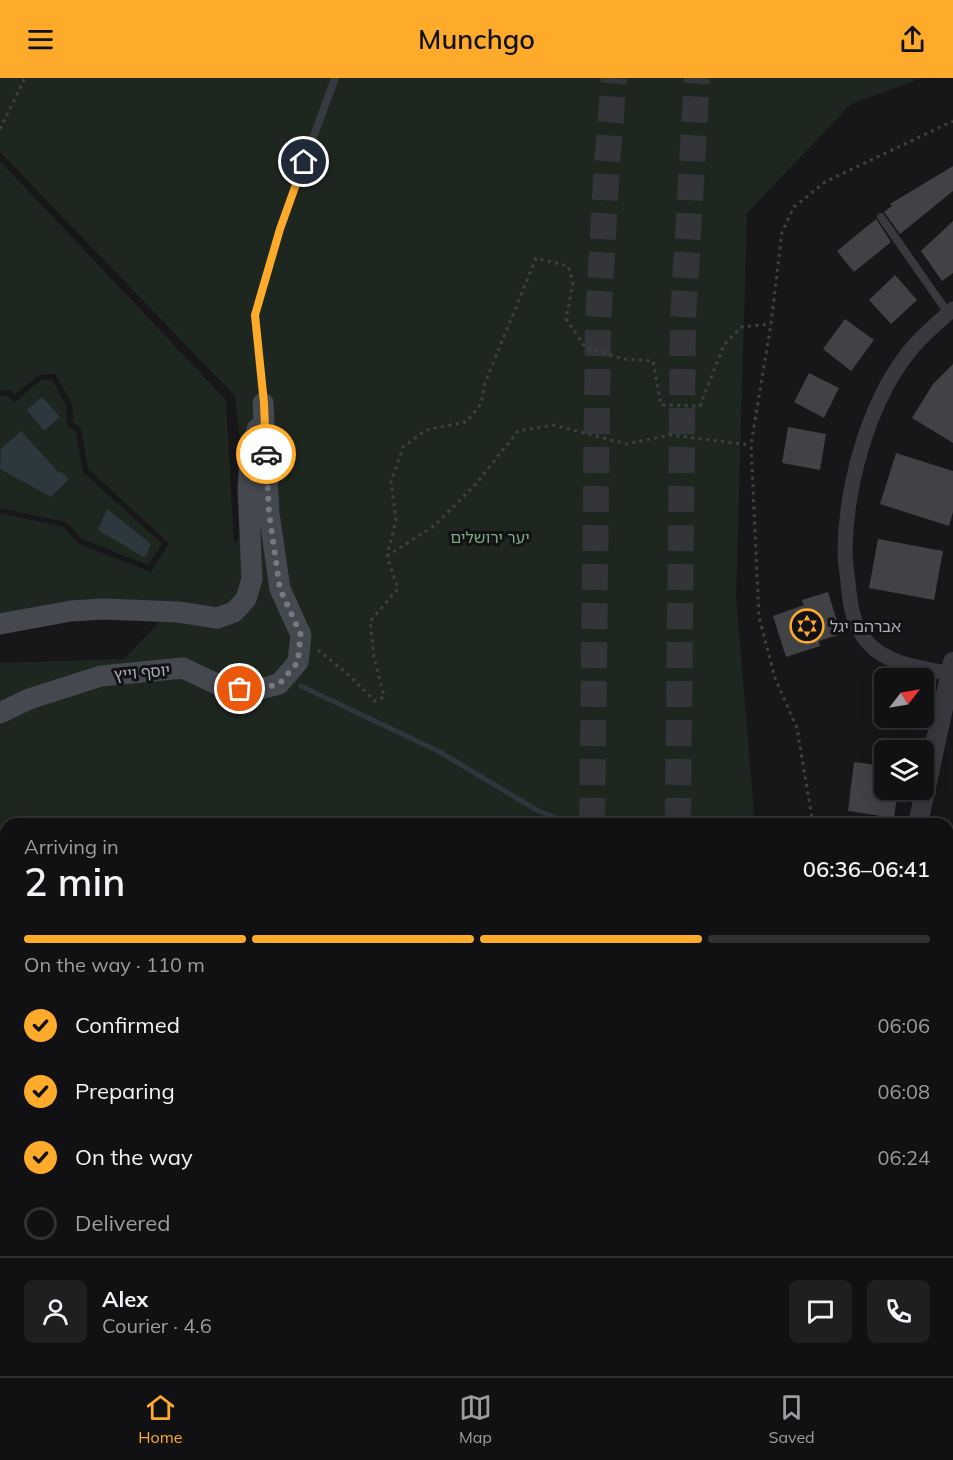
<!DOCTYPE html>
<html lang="en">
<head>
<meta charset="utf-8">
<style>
  :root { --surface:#111113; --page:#1e1f21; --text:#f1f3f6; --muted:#9c9da0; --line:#303133; --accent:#feaa2a }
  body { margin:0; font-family:Mulish,"Noto Sans Hebrew",sans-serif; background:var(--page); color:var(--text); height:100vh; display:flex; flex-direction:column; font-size:22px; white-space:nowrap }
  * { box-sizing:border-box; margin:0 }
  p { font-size:20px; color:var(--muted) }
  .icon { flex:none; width:33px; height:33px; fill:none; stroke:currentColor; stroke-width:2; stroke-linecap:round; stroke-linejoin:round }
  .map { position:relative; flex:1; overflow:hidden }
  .details { position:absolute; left:0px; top:740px; width:954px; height:560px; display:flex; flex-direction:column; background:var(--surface); border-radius:18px 18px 0 0; box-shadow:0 3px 15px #0003,0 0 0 2px var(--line) }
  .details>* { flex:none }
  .needle { width:39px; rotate:59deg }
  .tools { position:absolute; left:874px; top:590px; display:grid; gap:12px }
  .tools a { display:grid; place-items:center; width:60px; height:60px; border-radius:9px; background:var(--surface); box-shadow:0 3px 15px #0003,0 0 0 2px var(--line); font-size:30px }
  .pin { position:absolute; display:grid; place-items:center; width:51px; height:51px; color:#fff; margin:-26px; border:3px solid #fff; border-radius:50%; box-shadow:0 2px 6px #0007 }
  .courier { position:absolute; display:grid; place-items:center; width:60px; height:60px; margin:-30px; border:4px solid #feaa2a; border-radius:50%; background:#fff; color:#222; box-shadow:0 2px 8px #0007 }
  .headline em { font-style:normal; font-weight:600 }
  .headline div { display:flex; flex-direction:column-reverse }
  .headline { display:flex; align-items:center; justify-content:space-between; height:102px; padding:0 24px }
  h1 { font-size:39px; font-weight:600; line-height:45px }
  .bar { display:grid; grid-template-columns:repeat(4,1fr); gap:9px 6px; align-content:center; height:72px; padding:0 24px }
  .bar i { height:8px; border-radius:4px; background:var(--line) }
  .bar .on { background:var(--accent) }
  .bar p { grid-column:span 4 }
  .line { display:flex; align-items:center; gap:15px; padding:0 24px; border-top:2px solid var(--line) }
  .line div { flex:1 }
  .round { display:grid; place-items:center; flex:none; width:63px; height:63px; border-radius:9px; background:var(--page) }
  ol { padding:0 24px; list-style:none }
  li { display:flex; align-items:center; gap:18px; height:66px }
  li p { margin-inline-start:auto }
  li .icon { padding:6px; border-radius:50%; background:var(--accent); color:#111; stroke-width:4 }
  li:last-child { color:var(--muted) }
  li i { width:33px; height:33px; border:3px solid var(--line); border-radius:50% }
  header { display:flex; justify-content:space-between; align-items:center; height:78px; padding:0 24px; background:var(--accent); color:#111; font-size:27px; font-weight:600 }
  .dock { display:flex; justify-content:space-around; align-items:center; height:84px; border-top:2px solid var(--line); background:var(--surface); font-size:16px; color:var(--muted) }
  .dock a { display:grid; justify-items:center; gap:3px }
  .dock .on { color:var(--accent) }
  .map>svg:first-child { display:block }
  .built { fill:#232326 }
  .green { fill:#1e271f }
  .water { fill:#2c373e }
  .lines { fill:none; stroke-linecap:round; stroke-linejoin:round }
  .stream { stroke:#2c373e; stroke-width:5 }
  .building { fill:#414246 }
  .trunk-tunnel { stroke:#343539; stroke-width:26; stroke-dasharray:26 13; stroke-linecap:butt }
  .path { stroke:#3d4045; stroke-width:3; stroke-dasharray:3 4.5; stroke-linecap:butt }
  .service { stroke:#37393e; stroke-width:8 }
  .minor { stroke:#37393e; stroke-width:15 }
  .tertiary { stroke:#37393e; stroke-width:20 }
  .secondary { stroke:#45484e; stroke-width:21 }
  .done { stroke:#757982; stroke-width:6; stroke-dasharray:0 10.8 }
  .route { stroke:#feaa2a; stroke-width:8 }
  .labels { text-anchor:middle; stroke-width:6; stroke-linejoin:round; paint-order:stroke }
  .park-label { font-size:16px; fill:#7ea67e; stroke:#121214 }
  .poi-label { font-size:16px; fill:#a8aeba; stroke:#121214; text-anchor:start }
  .street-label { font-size:16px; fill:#a8aeba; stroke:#121214 }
</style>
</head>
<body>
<header><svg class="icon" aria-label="menu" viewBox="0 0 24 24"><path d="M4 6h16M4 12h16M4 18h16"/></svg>Munchgo<svg class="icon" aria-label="share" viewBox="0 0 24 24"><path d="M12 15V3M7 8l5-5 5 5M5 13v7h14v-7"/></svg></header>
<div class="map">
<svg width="953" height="1298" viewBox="0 0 953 1298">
  <rect width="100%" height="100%" fill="#171719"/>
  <!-- built -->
  <path class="built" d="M6 992V1140L0 1133V999Z"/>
  <!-- green -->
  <path class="green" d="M0 0H922L851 26 747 135 736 519 755 745 6 746V950L0 953V585L124 581 167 536 0 542V435L63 449 79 466 151 494 169 465 88 391 81 351 73 344 72 326 55 296 39 297 15 316 10 312 0 313V83L226 322 234 466 242 458 246 414 235 318 0 74Z
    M41 302H52L66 327 67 347 76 354 83 394 162 466 148 487 82 461 66 444 0 430V318H8L15 324Z
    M948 1221 953 1238V1298H910L909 1293H948Z"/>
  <!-- water -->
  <path class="water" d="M42 319 60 339 44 353 27 332Z
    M21 353 59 395 61 394 69 401 51 419 0 391 1 371Z
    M107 431 151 466 145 480 98 452Z"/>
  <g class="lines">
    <!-- stream -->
    <path class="stream" d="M301 608 438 673 535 731 570 746"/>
  </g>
  <!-- building -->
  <path class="building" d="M953 88V113L900 156 884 134 892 128 890 126Z
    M876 141 891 164 854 194 837 173Z
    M953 143V195L942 203 921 173Z
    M895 197 917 222 891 246 869 222Z
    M845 241 874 262 851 293 823 271Z
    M953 286V365L912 340 933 306Z
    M809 295 839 310 824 340 794 324Z
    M788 349 826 356 820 392 782 385Z
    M896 375 953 393V434L949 448 880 426Z
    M878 461 943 473 934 522 869 510Z
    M828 514 841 556 819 563 820 568 786 579 773 538 804 527 802 522Z
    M854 684 885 688V711H898L894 740 848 733Z"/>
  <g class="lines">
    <!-- trunk-tunnel -->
    <path class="trunk-tunnel" d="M592 746 598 245 607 86 614 0
      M678 746 683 241 697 0
      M587 1298V1293
      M671 1298V1293"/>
    <!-- path -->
    <path class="path" d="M0 51 25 0
      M387 478 434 448 475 407 518 353 554 347 626 366 670 357 751 367
      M318 572 350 598 375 623 384 619 374 579 370 543 398 511 387 478 396 442 391 404 403 369 426 352 466 344 481 326 485 305 536 180 568 188 573 204 566 241 585 269 623 281 653 283 661 327 700 328 724 267 741 249 771 246
      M813 746 797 650 775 600 759 539 751 367 771 246 782 154 794 129 825 104 953 43
      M948 1256 953 1272
      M948 1277 953 1275
      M107 1293 112 1298
      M902 1293 903 1298
      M910 1293 911 1298"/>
    <!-- service -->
    <path class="service" d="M881 139 948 235
      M263 323 255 237 280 151 335 0
      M326 1298 335 1293"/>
    <!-- minor -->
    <path class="minor" d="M950 596C925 590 889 587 870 567 853 550 850 527 848 504 847 494 845 483 845 472 846 409 867 330 905 279 918 261 936 246 953 231
      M0 1202 6 1204
      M231 1298 237 1293"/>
    <!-- tertiary -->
    <path class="tertiary" d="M918 746 953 584
      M0 1268 6 1259"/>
    <!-- secondary -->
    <path class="secondary" d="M0 546 71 533 103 531 178 534 217 540 234 534 246 521 252 501 248 410 250 382 257 351
      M0 635 29 621 101 598 183 590 225 610 256 612 279 606 298 584 301 557 280 511 269 435 263 325"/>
  </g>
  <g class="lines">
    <!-- done -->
    <path class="done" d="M240 611 256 612 279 606 298 584 299 571 301 557 280 511 269 435 266 376"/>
    <!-- route -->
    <path class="route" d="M266 376 264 325 255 237 280 151 304 84"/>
  </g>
  <!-- icons -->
  <defs>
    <symbol id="synagogue-ring" viewBox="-11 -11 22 22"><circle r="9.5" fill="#121214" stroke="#feaa2a" stroke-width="1.5"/><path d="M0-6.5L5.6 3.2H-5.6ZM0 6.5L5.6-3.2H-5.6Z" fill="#feaa2a"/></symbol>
  </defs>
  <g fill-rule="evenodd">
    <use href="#synagogue-ring" x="788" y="529" width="38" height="38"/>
  </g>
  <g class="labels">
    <!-- park labels -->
    <g class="park-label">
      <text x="490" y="465">יער ירושלים</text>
    </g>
    <!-- poi labels -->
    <g class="poi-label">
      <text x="830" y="554">אברהם יגל</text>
    </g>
    <!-- street labels -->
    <g class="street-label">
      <text transform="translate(142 594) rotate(-5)" y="6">יוסף וייץ</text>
    </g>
  </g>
</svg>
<div class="tools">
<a><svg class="needle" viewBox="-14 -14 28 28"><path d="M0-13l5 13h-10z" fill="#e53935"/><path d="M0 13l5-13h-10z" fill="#9c9da0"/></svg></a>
<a><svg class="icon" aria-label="layers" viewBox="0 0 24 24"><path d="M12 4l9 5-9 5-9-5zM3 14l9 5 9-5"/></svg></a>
</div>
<div class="pin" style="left:240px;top:611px;background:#ea580c"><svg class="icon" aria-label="bag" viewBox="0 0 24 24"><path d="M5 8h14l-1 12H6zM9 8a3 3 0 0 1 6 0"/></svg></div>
<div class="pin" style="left:304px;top:84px;background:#1f2937"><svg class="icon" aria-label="home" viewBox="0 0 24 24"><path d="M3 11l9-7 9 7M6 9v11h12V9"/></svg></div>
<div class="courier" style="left:266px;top:376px"><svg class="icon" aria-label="car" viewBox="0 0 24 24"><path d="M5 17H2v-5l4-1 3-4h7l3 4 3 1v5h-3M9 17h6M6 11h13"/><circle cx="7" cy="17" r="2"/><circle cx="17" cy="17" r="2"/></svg></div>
<section class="details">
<div class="headline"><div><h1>2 min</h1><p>Arriving in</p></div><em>06:36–06:41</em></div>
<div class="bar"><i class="on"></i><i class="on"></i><i class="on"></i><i></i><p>On the way · 110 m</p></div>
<ol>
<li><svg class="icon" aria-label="check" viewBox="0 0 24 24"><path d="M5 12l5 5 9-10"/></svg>Confirmed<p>06:06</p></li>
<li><svg class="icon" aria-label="check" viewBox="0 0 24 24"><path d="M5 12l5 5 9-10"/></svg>Preparing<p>06:08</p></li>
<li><svg class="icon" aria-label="check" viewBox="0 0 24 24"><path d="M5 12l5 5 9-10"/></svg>On the way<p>06:24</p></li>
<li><i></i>Delivered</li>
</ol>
<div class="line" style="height:108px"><a class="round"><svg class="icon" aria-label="person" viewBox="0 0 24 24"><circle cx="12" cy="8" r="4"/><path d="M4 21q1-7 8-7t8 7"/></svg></a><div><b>Alex</b><p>Courier · 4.6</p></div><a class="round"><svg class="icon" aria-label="chat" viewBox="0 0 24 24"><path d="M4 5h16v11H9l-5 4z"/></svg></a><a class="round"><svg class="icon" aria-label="phone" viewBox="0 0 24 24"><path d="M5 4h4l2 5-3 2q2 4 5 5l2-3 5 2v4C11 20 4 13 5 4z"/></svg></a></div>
</section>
</div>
<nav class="dock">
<a class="on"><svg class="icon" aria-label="home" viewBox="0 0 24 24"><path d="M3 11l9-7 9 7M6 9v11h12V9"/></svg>Home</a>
<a><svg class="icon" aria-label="map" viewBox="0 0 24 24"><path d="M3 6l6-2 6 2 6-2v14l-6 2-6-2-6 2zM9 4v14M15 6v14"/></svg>Map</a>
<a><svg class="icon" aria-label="saved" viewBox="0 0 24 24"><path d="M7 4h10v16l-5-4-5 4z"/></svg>Saved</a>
</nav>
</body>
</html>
